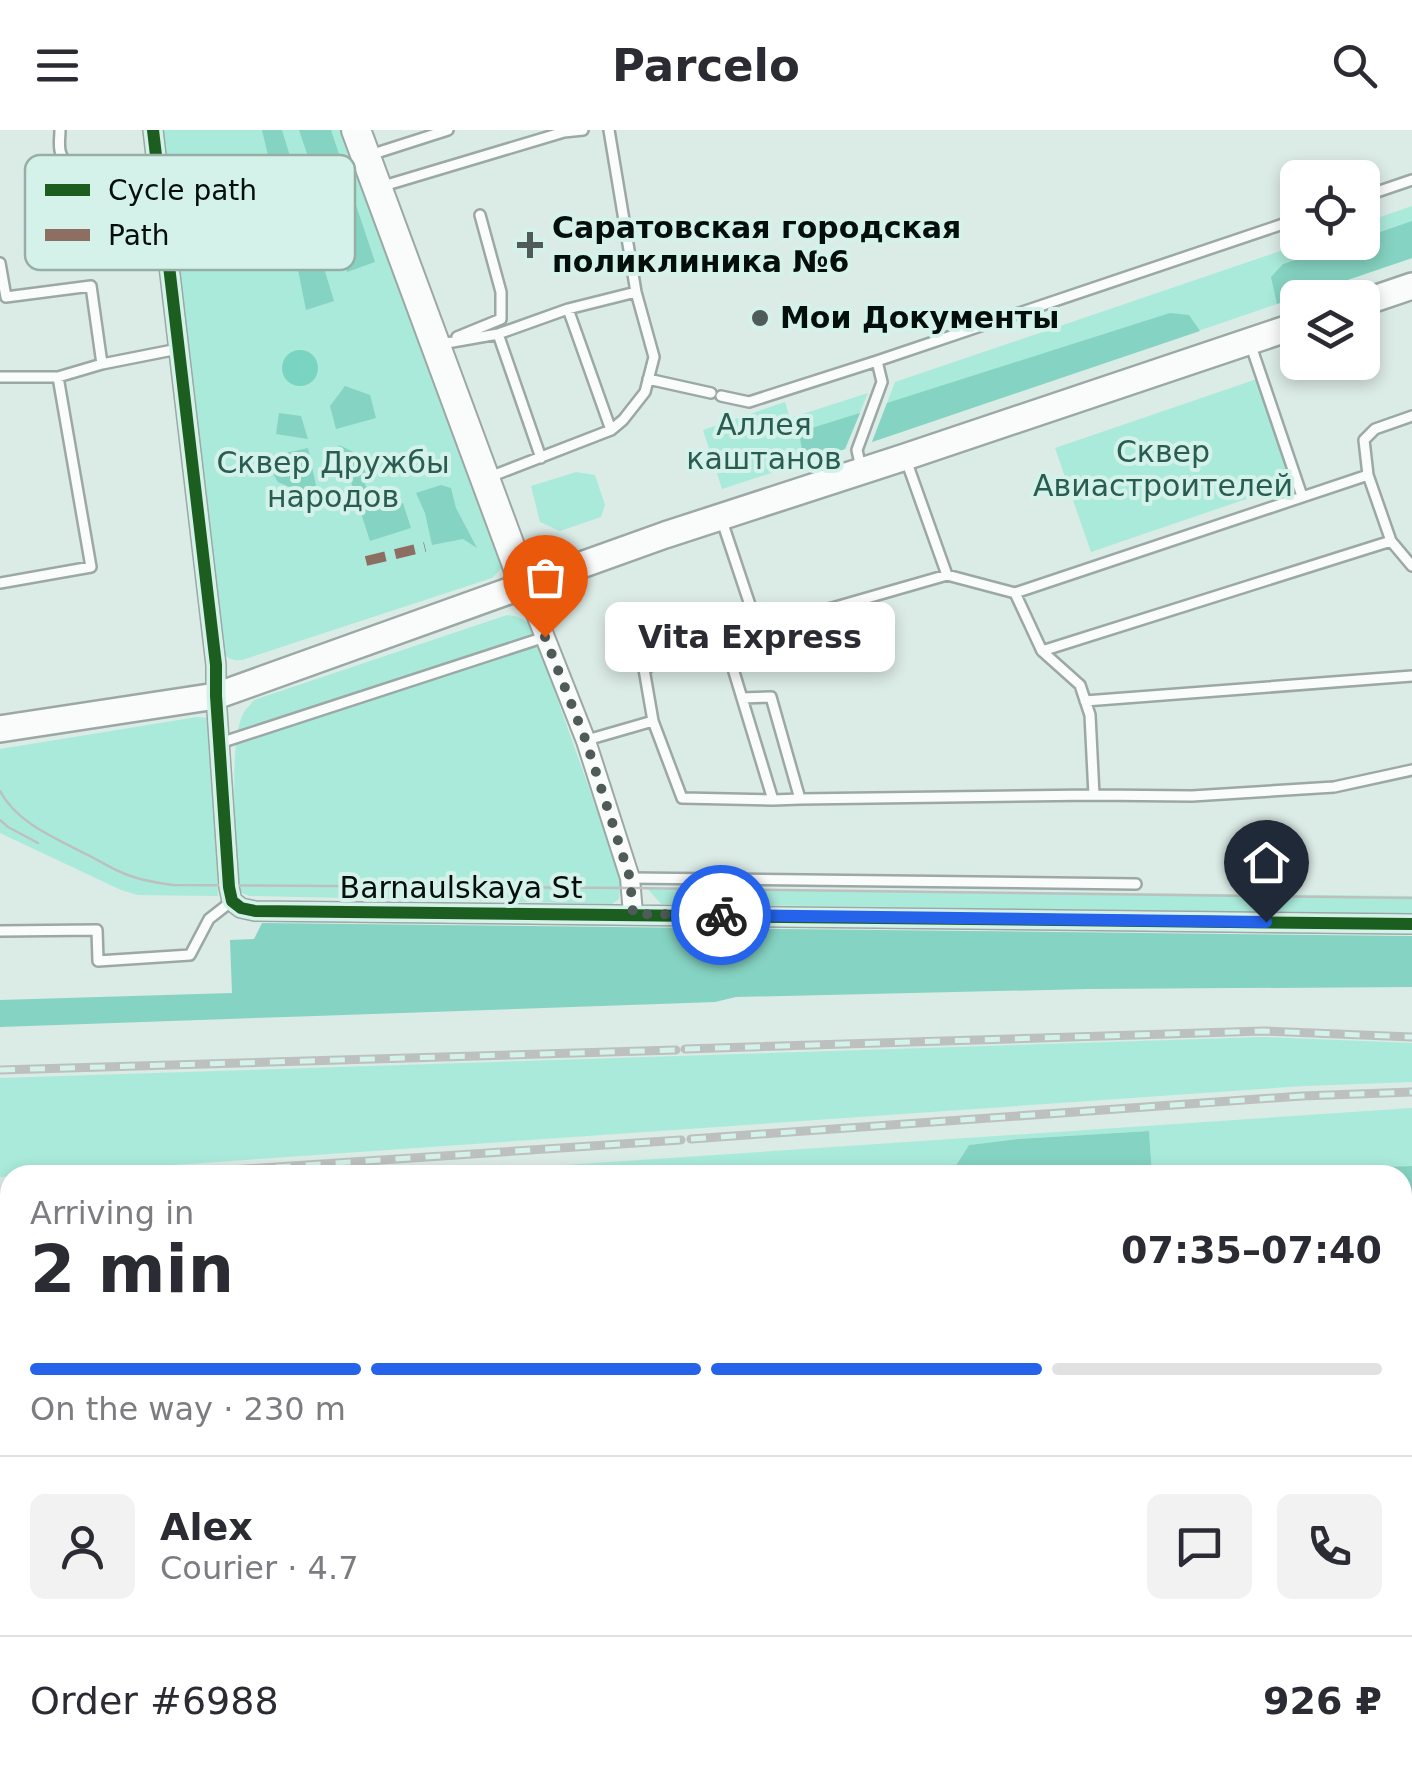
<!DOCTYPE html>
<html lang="en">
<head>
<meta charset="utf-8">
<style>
  :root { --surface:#fff; --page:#f2f2f3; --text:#2b2b33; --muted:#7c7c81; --line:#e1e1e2; --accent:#2563eb }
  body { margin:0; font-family:"DejaVu Sans",sans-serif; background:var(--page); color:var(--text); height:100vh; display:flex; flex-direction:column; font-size:38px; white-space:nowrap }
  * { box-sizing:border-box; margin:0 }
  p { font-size:32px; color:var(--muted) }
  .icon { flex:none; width:55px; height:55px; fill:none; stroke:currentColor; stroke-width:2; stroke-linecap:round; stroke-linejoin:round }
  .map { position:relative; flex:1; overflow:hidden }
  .drawer { position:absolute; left:0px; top:1035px; width:1412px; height:622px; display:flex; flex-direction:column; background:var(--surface); border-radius:30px 30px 0 0; box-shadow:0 5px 15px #0003 }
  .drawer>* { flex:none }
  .tools { position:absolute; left:1280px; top:30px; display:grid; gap:20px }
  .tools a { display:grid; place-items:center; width:100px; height:100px; border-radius:15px; background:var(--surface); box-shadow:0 5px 15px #0003; font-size:50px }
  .pin { position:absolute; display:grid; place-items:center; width:85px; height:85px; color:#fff; margin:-102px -42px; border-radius:50% 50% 50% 0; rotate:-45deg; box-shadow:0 0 10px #0007 }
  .pin .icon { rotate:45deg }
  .courier { position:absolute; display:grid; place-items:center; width:100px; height:100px; margin:-50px; border:8px solid #2563eb; border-radius:50%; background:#fff; color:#222; box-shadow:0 2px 12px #0007 }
  .bubble { position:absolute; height:70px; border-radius:15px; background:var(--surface); box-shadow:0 5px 15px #0003; font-size:32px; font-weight:600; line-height:70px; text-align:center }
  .summary em { font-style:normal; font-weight:600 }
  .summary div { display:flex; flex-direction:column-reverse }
  .summary { display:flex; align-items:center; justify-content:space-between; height:170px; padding:0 30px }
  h1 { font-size:65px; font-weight:600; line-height:75px }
  .bar { display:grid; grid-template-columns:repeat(4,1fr); gap:15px 10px; align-content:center; height:120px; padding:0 30px }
  .bar i { height:12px; border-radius:8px; background:var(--line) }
  .bar .active { background:var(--accent) }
  .bar p { grid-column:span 4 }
  .line { display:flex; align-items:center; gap:25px; padding:0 30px; border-top:2px solid var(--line) }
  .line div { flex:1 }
  .round { display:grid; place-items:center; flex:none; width:105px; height:105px; border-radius:15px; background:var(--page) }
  header { display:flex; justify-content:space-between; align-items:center; height:130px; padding:0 30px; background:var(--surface); font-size:45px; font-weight:600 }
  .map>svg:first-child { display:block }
  .green { fill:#aaeada }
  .forest { fill:#85d3c2 }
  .water { fill:#79d5c1 }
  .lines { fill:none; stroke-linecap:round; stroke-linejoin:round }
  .lane-casing { stroke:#9ca8a5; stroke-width:14 }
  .street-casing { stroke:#9ca8a5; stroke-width:22 }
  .secondary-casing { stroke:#9ca8a5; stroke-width:30 }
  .primary-casing { stroke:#9ca8a5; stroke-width:32 }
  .lane { stroke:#fafcfb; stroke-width:9 }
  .street { stroke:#fafcfb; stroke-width:18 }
  .secondary { stroke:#fafcfb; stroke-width:25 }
  .primary { stroke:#fafcfb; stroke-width:28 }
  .tram { stroke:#bcc1c0; stroke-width:2.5 }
  .rail-casing { stroke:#bcc1c0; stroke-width:9 }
  .rail { stroke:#d4f2e9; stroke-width:5; stroke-dasharray:15; stroke-linecap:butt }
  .quiet { stroke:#8d6e63; stroke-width:10; stroke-dasharray:20 10; stroke-linecap:butt }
  .cycleway-casing { stroke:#d4f2e9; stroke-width:19 }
  .cycleway { stroke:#1b5e20; stroke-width:12 }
  .done { stroke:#4f5b58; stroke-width:10; stroke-dasharray:0 18 }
  .route { stroke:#2563eb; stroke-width:12 }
  .poi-dot { fill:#4f5b58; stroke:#d4f2e9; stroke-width:4 }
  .labels { text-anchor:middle; stroke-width:8; stroke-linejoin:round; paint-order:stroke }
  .poi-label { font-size:30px; font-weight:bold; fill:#040e0b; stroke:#d4f2e9; text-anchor:start }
  .park-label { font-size:30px; fill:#2a5d51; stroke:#d4f2e9 }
  .street-label { font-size:30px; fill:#040e0b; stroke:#d4f2e9 }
  .key { fill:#d4f2e9; stroke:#96aea6; stroke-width:2.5 }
  .key-label { font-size:28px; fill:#040e0b }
</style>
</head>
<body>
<header><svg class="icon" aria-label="menu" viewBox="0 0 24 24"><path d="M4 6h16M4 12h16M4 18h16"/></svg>Parcelo<svg class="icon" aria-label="search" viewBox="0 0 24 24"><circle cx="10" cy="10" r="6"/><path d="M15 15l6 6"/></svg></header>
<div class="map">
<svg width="1412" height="1656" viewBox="0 0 1412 1656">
  <rect width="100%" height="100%" fill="#dbebe6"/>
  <!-- green -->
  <path class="green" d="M159 0H347L503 426 502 438 492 448 242 530C229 531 225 527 218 516Z
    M1412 76V128L872 312 895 252 1304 113 1362 112 1363 93Z
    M1257 249 1293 353 1091 422 1055 318Z
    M868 263 845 319 722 359 703 300 785 272 790 288Z
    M576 342 595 345 605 375 601 387 560 401 540 392 531 356Z
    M507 485C518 486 525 489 532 498L621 748 619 769 612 774 249 766 240 762 238 755C237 717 227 612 244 582 245 580 253 572 254 570Z
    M197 587 207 588 211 595 218 766 138 765 121 760 0 703V619Z
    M647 758 1412 766V784L661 774Z
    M1263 907 1412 913V952L1304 956 0 1047V948Z
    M1412 978V1036L1152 1044 1149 1001 1018 1009 969 1015 952 1043 923 1045H417Z"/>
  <!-- forest -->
  <path class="forest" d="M262 0H282L334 171 306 180 285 74 287 56 270 34Z
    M299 0H331L375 132 347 142Z
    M1412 91V128L1277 174 1271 147 1283 134 1348 113 1362 112 1363 108Z
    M1170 183 1189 185 1200 201 872 312 887 273Z
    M345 256 370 265 376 288 336 299 330 276Z
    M279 283 301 286 308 309 276 304Z
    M860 283 845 319 804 332 799 302Z
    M339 315 368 329 371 342 365 354 374 381 403 373 411 398 370 411Z
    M308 318 319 370 278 352 264 328Z
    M441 355 451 358 456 378 477 418 463 409 432 415 425 383 416 363Z
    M262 793 1412 806V857L1088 859 736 867 715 872 0 897V870L232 863 230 810 254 809Z
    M1149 1001 1152 1044 1412 1036V1069H1403L1402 1045H923L952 1042 969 1015 1018 1009Z
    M0 1082H10V1136H0Z
    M1402 1096H1412V1160H1403Z"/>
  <!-- water -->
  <path class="water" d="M282 238a18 18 0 1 1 36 0a18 18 0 1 1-36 0Z"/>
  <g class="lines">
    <defs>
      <path id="lane" d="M60 0C60 8 58 17 61 24 74 58 131 39 158 36
        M370 25 448 0
        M380 57 564 2 583 0
        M1362 67 1412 50
        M0 133 6 167 91 156 102 234 178 219
        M568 179 611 300
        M498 204 541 328
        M457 207 501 189V162L480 85
        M1250 213 1302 366
        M441 214 498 204 568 179 636 162
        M0 247H58L102 234
        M648 249 711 263
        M721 266 749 272 877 231 1298 89
        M906 330 947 445
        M861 338 857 320 882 252 877 231
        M487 348 611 300 623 290 645 262 654 227 636 162 609 0
        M721 388 758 499
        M1391 411 1412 436
        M0 453 91 437 58 247
        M1015 463 1042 521 1391 411 1368 345 1364 310 1375 299 1412 286
        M724 509 773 670 800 669 771 567 742 568
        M1042 521 1080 555 1090 585 1094 665 1192 666 1334 657 1412 640
        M1085 571 1412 546
        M653 591 644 539 672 526 724 509 947 445 1015 463 1368 345
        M587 610 653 591 682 668 773 670
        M220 613 545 507
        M800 669 1094 665
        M630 748 1136 754
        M0 801 97 800 98 831 190 825 209 789 232 771
        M1402 1312H1412
        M5 1445H10
        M1402 1454 1412 1453
        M118 1648 119 1656
        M559 1648 560 1656
        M330 1656V1648"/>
      <path id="street" d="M153 0 216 535V566L229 757 232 771 241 778 255 781 1412 794
        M524 454 586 611 630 748 633 784
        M1327 1656V1648"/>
      <path id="secondary" d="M1362 173 1412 156
        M0 599 216 566 665 405 905 327 1298 195
        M678 1648V1656"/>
      <path id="primary" d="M356 0 524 454
        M1402 1085 1412 1084
        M0 1181 10 1172"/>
    </defs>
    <!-- lane casing -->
    <use href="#lane" class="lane-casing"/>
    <!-- street casing -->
    <use href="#street" class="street-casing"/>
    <!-- secondary casing -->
    <use href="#secondary" class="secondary-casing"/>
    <!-- primary casing -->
    <use href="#primary" class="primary-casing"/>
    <!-- lane -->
    <use href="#lane" class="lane"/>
    <!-- street -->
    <use href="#street" class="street"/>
    <!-- secondary -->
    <use href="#secondary" class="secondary"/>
    <!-- primary -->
    <use href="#primary" class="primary"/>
    <!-- tram -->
    <path class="tram" d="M0 661C17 693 55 708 86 724 100 731 113 740 128 745 143 751 157 753 173 755L632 758 1412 768
      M0 690 8 697 38 713"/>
    <defs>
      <path id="rail" d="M685 919 1263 901 1412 907
        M0 940 676 920
        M691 1009 1302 966 1412 962
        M156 1045 681 1010
        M0 1067 10 1066
        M1403 1438 1412 1436"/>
    </defs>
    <!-- rail casing -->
    <use href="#rail" class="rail-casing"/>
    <!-- rail -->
    <use href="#rail" class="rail"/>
    <!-- quiet -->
    <path class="quiet" d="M366 431 425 417"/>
    <defs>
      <path id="cycleway" d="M153 0 216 535V566L229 757 232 771 241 778 255 781 1412 794"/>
    </defs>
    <!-- cycleway casing -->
    <use href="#cycleway" class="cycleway-casing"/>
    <!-- cycleway -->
    <use href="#cycleway" class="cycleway"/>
  </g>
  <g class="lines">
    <!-- done -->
    <path class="done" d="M545 507 586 611 630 748 633 784 721 785"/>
    <!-- route -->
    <path class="route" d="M721 785 1266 792"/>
  </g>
  <!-- markers -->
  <g class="poi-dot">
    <path d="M525 100h10v10h10v10h-10v10h-10v-10h-10v-10h10z"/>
    <circle cx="760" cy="188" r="10"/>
  </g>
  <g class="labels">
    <!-- poi labels -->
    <g class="poi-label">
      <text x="552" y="108">Саратовская городская<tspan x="552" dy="34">поликлиника №6</tspan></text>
      <text x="780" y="198">Мои Документы</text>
    </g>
    <!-- park labels -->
    <g class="park-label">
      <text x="764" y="305">Аллея<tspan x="764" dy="34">каштанов</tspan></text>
      <text x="1163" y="332">Сквер<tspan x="1163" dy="34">Авиастроителей</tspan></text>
      <text x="333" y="343">Сквер Дружбы<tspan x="333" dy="34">народов</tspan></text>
    </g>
    <!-- street labels -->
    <g class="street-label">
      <text x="461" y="768">Barnaulskaya St</text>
    </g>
  </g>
  <!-- legend -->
  <rect x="25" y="25" width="330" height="115" rx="15" class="key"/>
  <rect x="45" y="54" width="45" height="12" fill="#1b5e20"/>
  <rect x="45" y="99" width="45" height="12" fill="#8d6e63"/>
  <g class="key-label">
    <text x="108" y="70">Cycle path</text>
    <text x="108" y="115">Path</text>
  </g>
</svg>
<div class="tools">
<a><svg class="icon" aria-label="locate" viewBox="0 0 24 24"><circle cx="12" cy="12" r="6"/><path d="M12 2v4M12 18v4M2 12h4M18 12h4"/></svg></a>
<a><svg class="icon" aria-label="layers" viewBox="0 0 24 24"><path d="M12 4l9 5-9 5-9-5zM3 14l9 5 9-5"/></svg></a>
</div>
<div class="pin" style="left:545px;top:507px;background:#ea580c"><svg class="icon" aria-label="bag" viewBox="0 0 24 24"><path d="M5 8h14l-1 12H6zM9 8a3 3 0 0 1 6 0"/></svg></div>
<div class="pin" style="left:1266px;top:792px;background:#1f2937"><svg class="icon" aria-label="home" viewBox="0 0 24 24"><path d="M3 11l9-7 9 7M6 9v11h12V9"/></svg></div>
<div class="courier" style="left:721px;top:785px"><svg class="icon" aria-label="bike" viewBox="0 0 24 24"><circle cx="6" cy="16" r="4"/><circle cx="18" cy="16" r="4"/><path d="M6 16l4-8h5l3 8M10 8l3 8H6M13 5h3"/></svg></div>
<div class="bubble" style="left:605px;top:472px;width:290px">Vita Express</div>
<section class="drawer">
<div class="summary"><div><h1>2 min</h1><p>Arriving in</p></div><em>07:35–07:40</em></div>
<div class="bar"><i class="active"></i><i class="active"></i><i class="active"></i><i></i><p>On the way · 230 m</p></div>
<div class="line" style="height:180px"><a class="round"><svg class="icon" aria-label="person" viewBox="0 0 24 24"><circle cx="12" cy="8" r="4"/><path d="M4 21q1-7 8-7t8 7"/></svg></a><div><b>Alex</b><p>Courier · 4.7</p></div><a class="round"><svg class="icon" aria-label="chat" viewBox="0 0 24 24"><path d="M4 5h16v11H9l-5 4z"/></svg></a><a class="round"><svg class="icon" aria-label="phone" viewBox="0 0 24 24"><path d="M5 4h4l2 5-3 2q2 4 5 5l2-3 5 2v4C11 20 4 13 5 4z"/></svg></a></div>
<div class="line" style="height:130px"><div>Order #6988</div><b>926 ₽</b></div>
</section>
</div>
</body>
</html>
